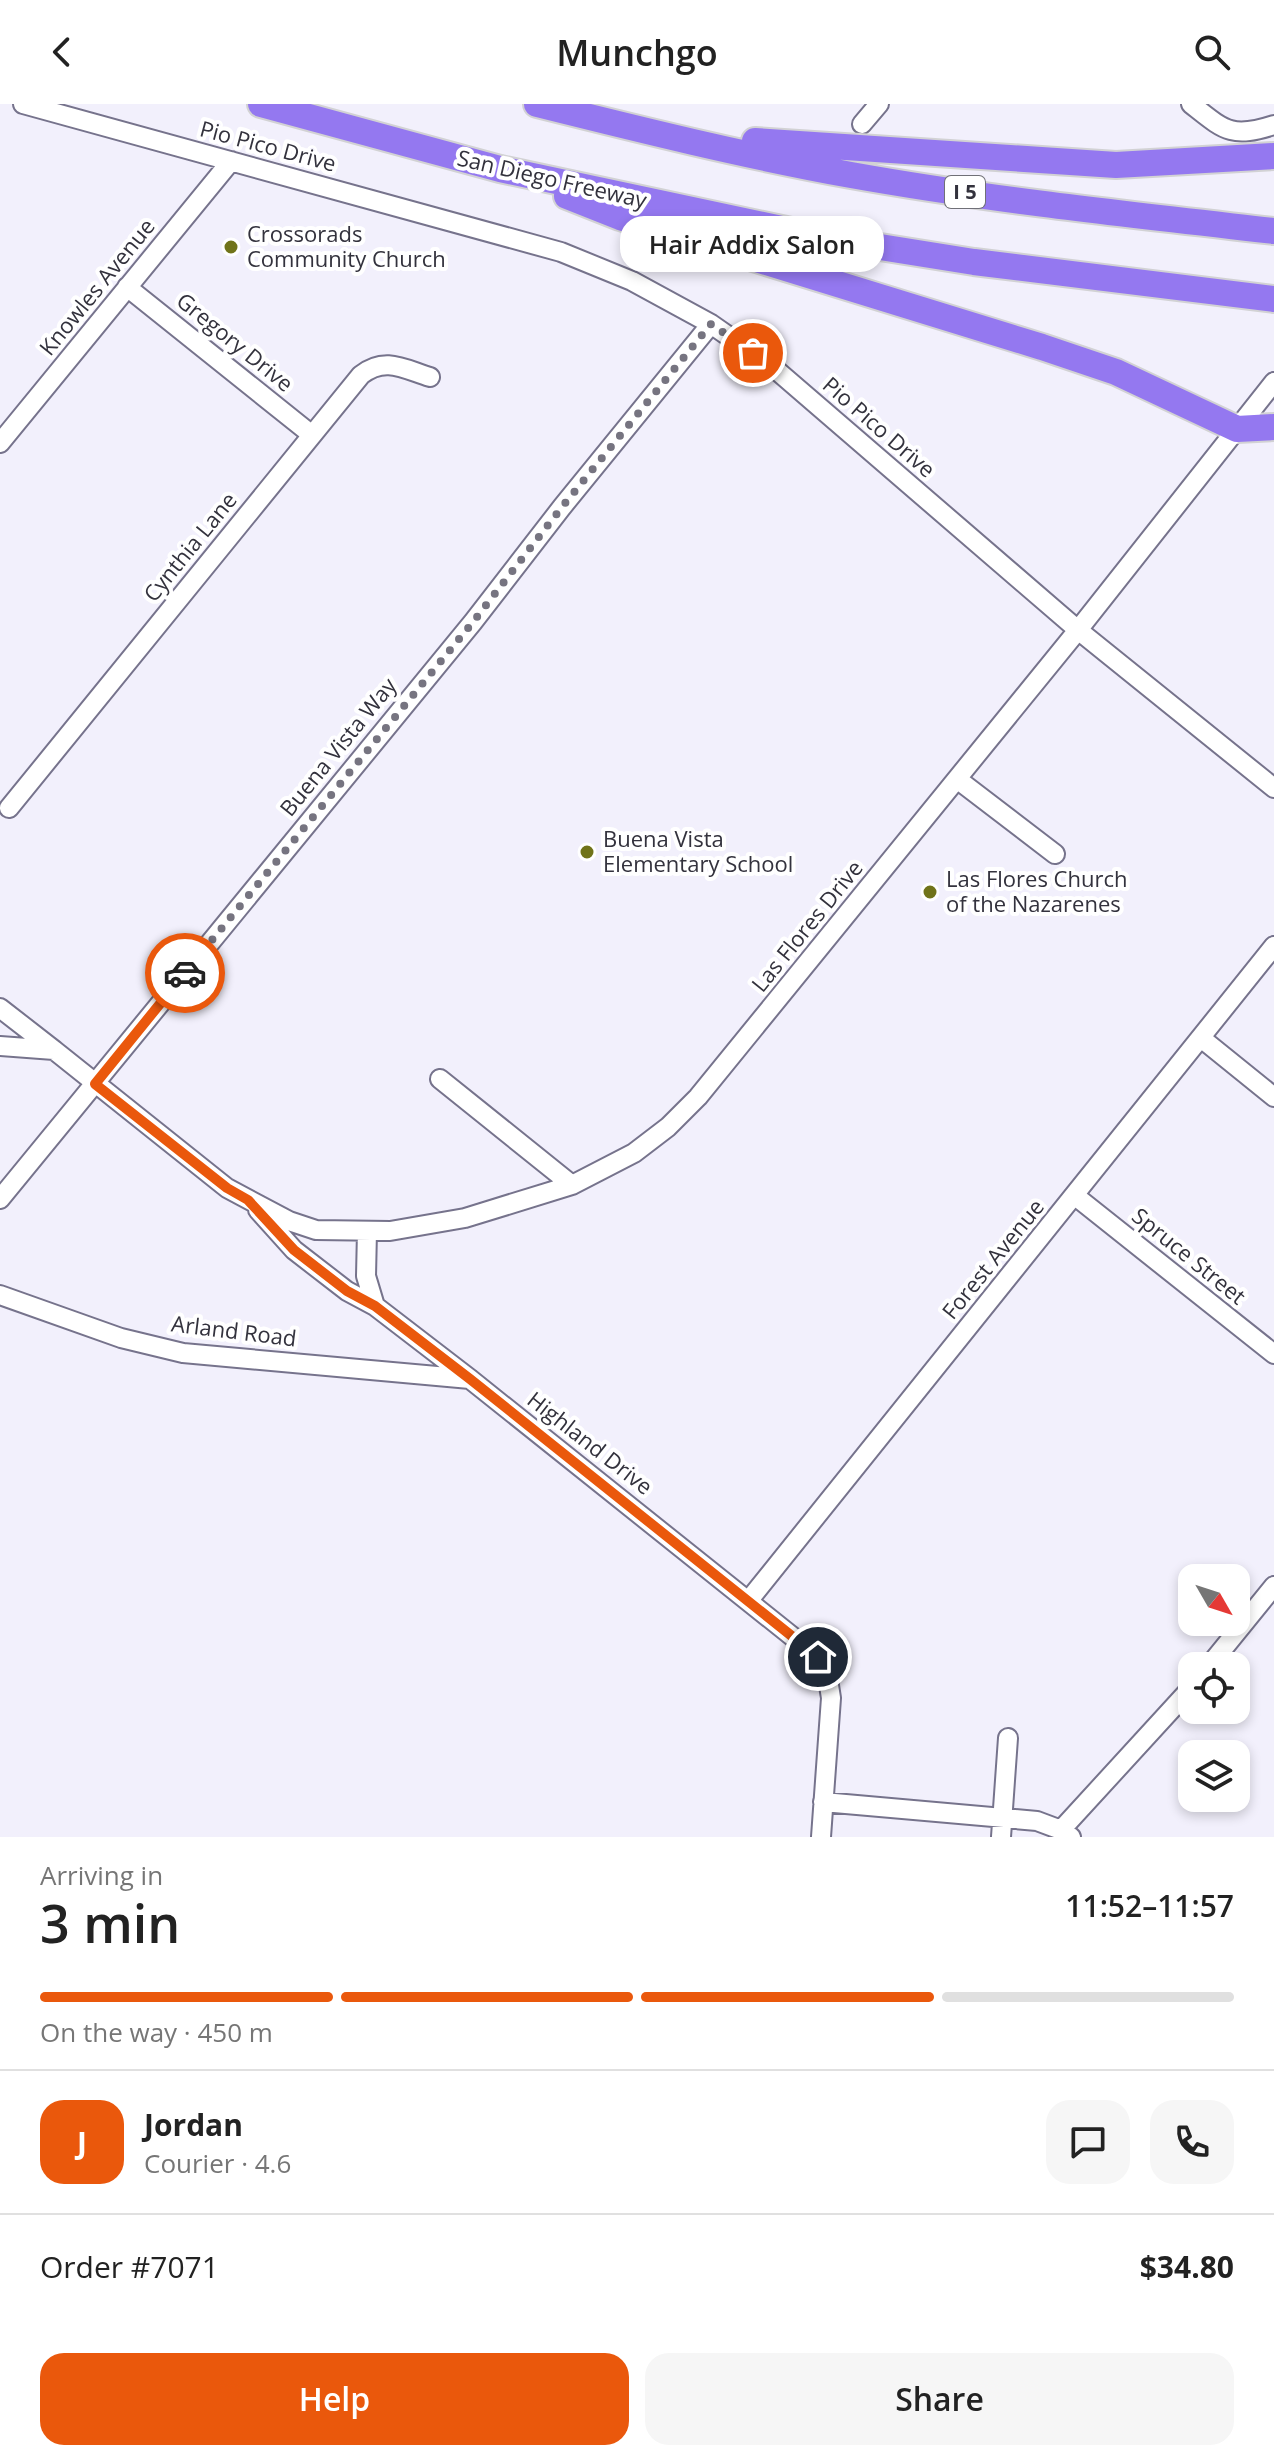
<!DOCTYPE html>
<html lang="en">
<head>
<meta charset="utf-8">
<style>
  :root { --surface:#fff; --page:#f6f6f6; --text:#222; --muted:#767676; --line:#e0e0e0; --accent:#ea580c }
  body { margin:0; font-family:"Open Sans",sans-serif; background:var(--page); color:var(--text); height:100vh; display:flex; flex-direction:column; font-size:30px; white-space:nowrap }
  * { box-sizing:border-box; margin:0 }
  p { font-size:26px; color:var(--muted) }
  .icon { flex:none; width:44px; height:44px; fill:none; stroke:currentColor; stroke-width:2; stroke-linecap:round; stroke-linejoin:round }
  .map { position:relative; height:1733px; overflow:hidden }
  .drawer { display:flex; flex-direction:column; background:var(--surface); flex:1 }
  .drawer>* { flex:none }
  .needle { width:52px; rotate:129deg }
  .fabs { position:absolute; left:1178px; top:1460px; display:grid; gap:16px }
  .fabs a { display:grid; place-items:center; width:72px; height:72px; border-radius:16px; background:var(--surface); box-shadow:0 4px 12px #0003; font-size:40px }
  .pin { position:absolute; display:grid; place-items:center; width:68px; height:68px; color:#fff; margin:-34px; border:4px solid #fff; border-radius:50%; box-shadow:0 2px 8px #0007 }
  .courier { position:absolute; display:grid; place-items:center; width:80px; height:80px; margin:-40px; border:6px solid #ea580c; border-radius:50%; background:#fff; color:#222; box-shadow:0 2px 10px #0007 }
  .bubble { position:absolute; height:56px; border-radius:24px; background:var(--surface); box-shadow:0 4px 12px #0003; font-size:26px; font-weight:600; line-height:56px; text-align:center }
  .head em { font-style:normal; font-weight:600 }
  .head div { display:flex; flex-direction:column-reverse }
  .head { display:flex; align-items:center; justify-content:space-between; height:136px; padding:0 40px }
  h1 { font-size:52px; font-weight:600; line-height:60px }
  .bar { display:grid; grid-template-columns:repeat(4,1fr); gap:12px 8px; align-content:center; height:96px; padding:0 40px }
  .bar i { height:10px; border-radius:6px; background:var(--line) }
  .bar .current { background:var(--accent) }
  .bar p { grid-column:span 4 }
  .line { display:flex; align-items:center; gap:20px; padding:0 40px; border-top:2px solid var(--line) }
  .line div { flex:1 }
  .round { display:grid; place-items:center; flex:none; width:84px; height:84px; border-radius:24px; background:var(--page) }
  .primary-button { display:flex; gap:16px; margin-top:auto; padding:16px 40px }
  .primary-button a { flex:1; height:92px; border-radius:24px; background:var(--accent); color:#fff; font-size:32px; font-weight:600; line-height:92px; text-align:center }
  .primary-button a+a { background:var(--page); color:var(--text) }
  header { display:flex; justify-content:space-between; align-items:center; height:104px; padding:0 40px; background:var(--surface); font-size:36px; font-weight:600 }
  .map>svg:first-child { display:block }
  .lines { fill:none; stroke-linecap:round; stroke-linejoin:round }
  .minor-casing { stroke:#76738c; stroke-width:22 }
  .highway-casing { stroke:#d2d2d4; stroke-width:30 }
  .minor { stroke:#fff; stroke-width:18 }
  .highway { stroke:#9478f0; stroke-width:26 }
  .done { stroke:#767480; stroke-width:8; stroke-dasharray:0 14.4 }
  .route { stroke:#ea580c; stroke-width:10 }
  .poi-dot { fill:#707319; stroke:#fff; stroke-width:3 }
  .labels { text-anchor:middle; stroke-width:8; stroke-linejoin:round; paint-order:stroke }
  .shield { fill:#fff; stroke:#707077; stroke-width:2 }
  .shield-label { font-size:20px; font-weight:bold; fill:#33323d }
  .street-label { font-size:22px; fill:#33323d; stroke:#fff }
  .poi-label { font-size:22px; fill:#33323d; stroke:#fff; text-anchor:start }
</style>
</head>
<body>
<header><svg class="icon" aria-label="back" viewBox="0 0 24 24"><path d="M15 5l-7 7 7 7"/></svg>Munchgo<svg class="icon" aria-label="search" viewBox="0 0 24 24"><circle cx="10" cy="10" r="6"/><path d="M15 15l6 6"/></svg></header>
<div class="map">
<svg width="1274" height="1733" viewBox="0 0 1274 1733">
  <rect width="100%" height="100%" fill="#f2f0fc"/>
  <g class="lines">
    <defs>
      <path id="minor" d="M23 0 561 148 632 177 711 220 774 264 1078 526 1274 684
        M1191 0C1224 26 1231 35 1274 21
        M862 20 879 0
        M127 183 312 331
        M0 339 231 57
        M957 675 1055 750
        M9 704 361 271C385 252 404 265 430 273
        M0 904 54 946
        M1201 934 1274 993
        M0 942 54 946 227 1084 289 1117 316 1126 390 1127 465 1114 572 1081 634 1049 668 1023 698 993 1078 526 1274 278
        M440 975 572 1081
        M1074 1091 1274 1250
        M0 1095 473 518 562 403 711 220
        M258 1106 294 1146 347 1187 375 1202 470 1275 818 1553 827 1569 831 1594 821 1733
        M367 1127 366 1172 375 1202
        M0 1191 121 1234 183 1249 470 1275
        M749 1496 1274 842
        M1209 1562 1274 1482
        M823 1698 1037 1717 1061 1726 1071 1733
        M1061 1726 1192 1583
        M1001 1733 1008 1634"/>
      <path id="highway" d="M261 0 500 65 824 134 974 158 1274 195
        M537 0C641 26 746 52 851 71 991 96 1133 111 1274 127
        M755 37 1116 61 1274 52
        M567 92 620 113 1042 243 1116 268 1237 325 1274 323"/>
    </defs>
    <!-- minor casing -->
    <use href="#minor" class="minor-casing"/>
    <!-- highway casing -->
    <use href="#highway" class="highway-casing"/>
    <!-- minor -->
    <use href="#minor" class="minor"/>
    <!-- highway -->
    <use href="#highway" class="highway"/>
  </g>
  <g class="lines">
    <!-- done -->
    <path class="done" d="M185 869 473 518 562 403 711 220 753 249"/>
    <!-- route -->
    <path class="route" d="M185 869 95 980 227 1084 248 1096 294 1146 347 1187 375 1202 470 1275 818 1553"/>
  </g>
  <!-- markers -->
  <g class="poi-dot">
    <circle cx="231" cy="143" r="8"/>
    <circle cx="587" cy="748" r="8"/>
    <circle cx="930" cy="788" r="8"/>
  </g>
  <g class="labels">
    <!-- shield labels -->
    <rect class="shield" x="945" y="72" width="40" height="32" rx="6"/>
    <g class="shield-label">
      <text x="965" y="95">I 5</text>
    </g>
    <!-- street labels -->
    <g class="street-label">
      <text transform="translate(268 42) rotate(15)" y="8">Pio Pico Drive</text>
      <text transform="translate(552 75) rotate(13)" y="8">San Diego Freeway</text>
      <text transform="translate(97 183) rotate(-51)" y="8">Knowles Avenue</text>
      <text transform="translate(235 238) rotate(39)" y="8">Gregory Drive</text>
      <text transform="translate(879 323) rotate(41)" y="8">Pio Pico Drive</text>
      <text transform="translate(190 443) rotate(-51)" y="8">Cynthia Lane</text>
      <text transform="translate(338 643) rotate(-51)" y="8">Buena Vista Way</text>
      <text transform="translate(807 822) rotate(-51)" y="8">Las Flores Drive</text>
      <text transform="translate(1189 1152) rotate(39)" y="8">Spruce Street</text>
      <text transform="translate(993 1155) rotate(-51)" y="8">Forest Avenue</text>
      <text transform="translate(234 1227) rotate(7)" y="8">Arland Road</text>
      <text transform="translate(590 1339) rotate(38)" y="8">Highland Drive</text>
    </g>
    <!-- poi labels -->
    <g class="poi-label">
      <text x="247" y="138">Crossorads<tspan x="247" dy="25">Community Church</tspan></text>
      <text x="603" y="743">Buena Vista<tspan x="603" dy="25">Elementary School</tspan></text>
      <text x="946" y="783">Las Flores Church<tspan x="946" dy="25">of the Nazarenes</tspan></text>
    </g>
  </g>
</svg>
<div class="fabs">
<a><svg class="needle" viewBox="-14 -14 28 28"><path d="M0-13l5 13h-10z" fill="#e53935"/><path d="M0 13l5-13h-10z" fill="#767676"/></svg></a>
<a><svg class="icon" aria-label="locate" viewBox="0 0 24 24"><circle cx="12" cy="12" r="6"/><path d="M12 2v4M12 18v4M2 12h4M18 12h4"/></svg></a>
<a><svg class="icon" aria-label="layers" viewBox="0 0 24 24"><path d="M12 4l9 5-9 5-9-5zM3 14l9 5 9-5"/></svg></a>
</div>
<div class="pin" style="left:753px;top:249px;background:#ea580c"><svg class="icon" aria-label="bag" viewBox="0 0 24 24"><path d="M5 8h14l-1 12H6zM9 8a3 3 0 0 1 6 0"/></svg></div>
<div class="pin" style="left:818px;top:1553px;background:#1f2937"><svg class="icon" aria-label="home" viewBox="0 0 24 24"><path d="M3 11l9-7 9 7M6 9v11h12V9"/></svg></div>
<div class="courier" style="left:185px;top:869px"><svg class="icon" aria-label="car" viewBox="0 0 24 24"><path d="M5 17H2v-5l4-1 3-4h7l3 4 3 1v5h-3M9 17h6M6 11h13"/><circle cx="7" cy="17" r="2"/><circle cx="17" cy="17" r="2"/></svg></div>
<div class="bubble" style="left:620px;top:112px;width:264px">Hair Addix Salon</div>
</div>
<section class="drawer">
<div class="head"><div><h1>3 min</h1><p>Arriving in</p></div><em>11:52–11:57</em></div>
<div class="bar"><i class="current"></i><i class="current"></i><i class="current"></i><i></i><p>On the way · 450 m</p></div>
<div class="line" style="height:144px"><b class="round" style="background:var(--accent);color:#fff">J</b><div><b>Jordan</b><p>Courier · 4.6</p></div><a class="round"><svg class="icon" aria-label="chat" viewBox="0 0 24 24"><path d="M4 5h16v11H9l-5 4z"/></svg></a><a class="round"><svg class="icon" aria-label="phone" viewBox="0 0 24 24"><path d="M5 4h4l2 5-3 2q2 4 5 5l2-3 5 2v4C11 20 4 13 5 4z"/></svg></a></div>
<div class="line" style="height:104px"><div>Order #7071</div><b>$34.80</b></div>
<div class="primary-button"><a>Help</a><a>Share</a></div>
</section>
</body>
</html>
